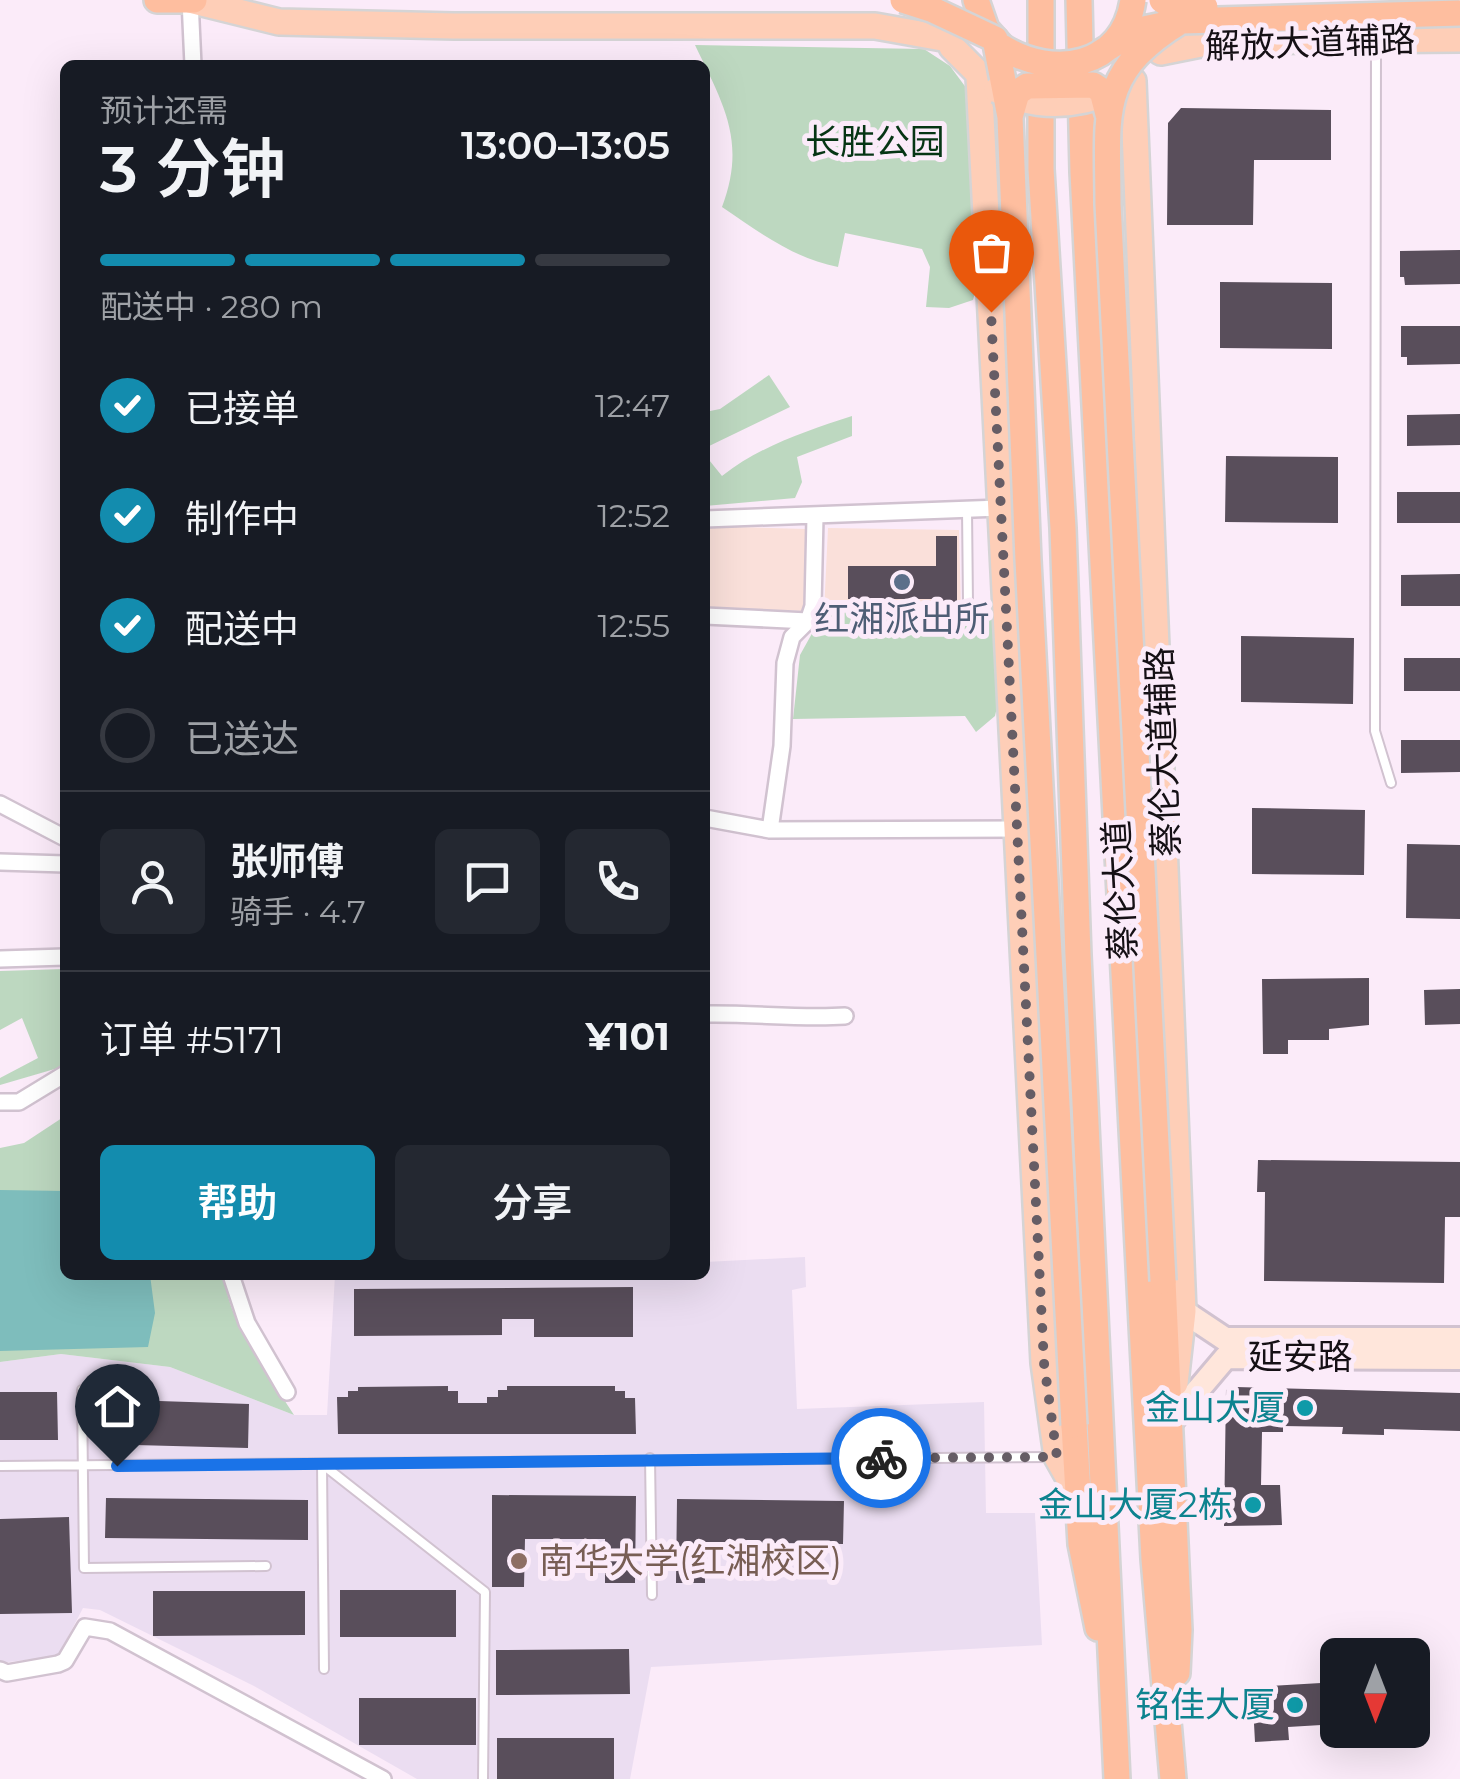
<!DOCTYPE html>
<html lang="zh">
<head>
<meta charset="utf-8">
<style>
  :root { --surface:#171b24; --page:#242831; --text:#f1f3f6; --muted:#9ea1a6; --line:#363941; --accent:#138cae }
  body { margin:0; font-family:Montserrat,"Noto Sans SC",sans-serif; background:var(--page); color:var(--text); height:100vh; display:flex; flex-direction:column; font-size:38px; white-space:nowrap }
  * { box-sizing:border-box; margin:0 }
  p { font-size:32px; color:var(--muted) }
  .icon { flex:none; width:55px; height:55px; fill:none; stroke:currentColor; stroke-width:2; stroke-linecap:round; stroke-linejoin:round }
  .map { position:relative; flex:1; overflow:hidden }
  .sheet { position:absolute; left:60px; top:60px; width:650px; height:1220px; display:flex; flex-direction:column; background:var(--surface); border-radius:15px; box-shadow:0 10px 40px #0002 }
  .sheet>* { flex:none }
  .needle { width:65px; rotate:180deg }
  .fabs { position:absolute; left:1320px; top:1638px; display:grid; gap:20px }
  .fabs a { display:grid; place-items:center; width:110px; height:110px; border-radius:15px; background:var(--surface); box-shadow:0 10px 40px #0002; font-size:50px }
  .pin { position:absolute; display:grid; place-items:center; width:85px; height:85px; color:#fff; margin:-102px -42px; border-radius:50% 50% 50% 0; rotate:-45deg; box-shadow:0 0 10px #0007 }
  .pin .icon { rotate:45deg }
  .courier { position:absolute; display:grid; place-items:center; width:100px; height:100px; margin:-50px; border:8px solid #1a73e8; border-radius:50%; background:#fff; color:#222; box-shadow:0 2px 12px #0007 }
  .overview em { font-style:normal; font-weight:600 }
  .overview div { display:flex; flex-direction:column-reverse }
  .overview { display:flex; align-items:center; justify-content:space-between; height:170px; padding:0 40px }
  h1 { font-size:65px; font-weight:600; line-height:75px }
  .bar { display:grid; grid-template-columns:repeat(4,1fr); gap:15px 10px; align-content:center; height:120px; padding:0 40px }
  .bar i { height:12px; border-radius:8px; background:var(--line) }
  .bar .on { background:var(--accent) }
  .bar p { grid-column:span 4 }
  .line { display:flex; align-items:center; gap:25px; padding:0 40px; border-top:2px solid var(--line) }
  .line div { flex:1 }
  .round { display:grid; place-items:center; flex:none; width:105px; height:105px; border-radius:15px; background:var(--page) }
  ol { padding:0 40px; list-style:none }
  li { display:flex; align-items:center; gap:30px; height:110px }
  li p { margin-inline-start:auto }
  li .icon { padding:10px; border-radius:50%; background:var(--accent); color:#fff; stroke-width:4 }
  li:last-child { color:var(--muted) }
  li i { width:55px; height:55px; border:5px solid var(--line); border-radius:50% }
  .button { display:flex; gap:20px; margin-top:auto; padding:20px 40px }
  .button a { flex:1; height:115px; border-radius:15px; background:var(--accent); color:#fff; font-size:40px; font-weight:600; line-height:115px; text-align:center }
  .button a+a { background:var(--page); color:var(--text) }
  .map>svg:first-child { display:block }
  .commercial { fill:#fae0da }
  .education { fill:#ebddf1 }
  .green { fill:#bdd8c0 }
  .water { fill:#7ebdbc }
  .building { fill:#594e5b }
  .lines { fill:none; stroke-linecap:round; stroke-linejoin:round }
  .service-casing { stroke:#d1c2d0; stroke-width:12 }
  .minor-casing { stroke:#d1c2d0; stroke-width:20 }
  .secondary-casing { stroke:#d1c2d0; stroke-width:28 }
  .primary-casing { stroke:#d5d4d5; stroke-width:30 }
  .trunk-casing { stroke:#d5d4d5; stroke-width:30 }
  .service { stroke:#fff; stroke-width:8 }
  .minor { stroke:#fff; stroke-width:15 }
  .secondary { stroke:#ffe6db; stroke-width:22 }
  .primary { stroke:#feceb7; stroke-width:25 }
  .trunk { stroke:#febe9f; stroke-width:25 }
  .primary-bridge-casing { stroke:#d5d4d5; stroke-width:30; stroke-linecap:butt }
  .trunk-bridge-casing { stroke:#d5d4d5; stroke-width:30; stroke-linecap:butt }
  .primary-bridge { stroke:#feceb7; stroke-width:25 }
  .trunk-bridge { stroke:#febe9f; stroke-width:25 }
  .done { stroke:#665d65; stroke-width:10; stroke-dasharray:0 18 }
  .route { stroke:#1a73e8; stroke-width:12 }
  .service-dot { fill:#5c6f8a; stroke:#fbebf9; stroke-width:4 }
  .culture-dot { fill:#0f9aa8; stroke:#fbebf9; stroke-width:4 }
  .education-dot { fill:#8d6e63; stroke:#fbebf9; stroke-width:4 }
  .labels { text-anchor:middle; stroke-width:10; stroke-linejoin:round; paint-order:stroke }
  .street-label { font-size:35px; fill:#151015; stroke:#fbebf9 }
  .park-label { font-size:35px; fill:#063514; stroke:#fbebf9 }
  .service-label { font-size:35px; fill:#4e5e75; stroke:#fbebf9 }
  .culture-label { font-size:35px; fill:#0d838f; stroke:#fbebf9; text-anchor:end }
  .education-label { font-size:35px; fill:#785e54; stroke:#fbebf9; text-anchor:start }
</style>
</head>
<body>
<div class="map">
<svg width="1460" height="1779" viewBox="0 0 1460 1779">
  <rect width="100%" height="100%" fill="#fbebf9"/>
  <!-- commercial -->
  <path class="commercial" d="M705 526 806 529 804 611 705 608Z
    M828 528 959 530 961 611 824 612Z"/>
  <!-- education -->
  <path class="education" d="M805 1257 806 1287 792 1290 797 1409 984 1402 986 1513H1035L1042 1645 651 1667 630 1779H417L254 1686 100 1610 83 1608 58 1656 0 1663V1362L61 1354 170 1367 294 1415H327L335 1275H705V1262Z"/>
  <!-- green -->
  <path class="green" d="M695 45 924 49 950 66 967 89 977 285 973 300 949 308 926 307 930 267 922 249 845 233 838 267C793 258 760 233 722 207 747 141 723 104 695 45Z
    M769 375 790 407 705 448V412L720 409Z
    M852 416V436L797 457 802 482 795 498 705 506V455L722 476C760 446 806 431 852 416Z
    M961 611 963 620 996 618 997 707 995 716 976 732 965 716 793 719 800 655 824 612Z
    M65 969V1066L0 1085V1078L38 1058 22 1018 0 1030V971Z
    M65 1116V1275H224C229 1326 268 1373 294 1415L170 1367 61 1354 0 1362V1148L24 1143Z"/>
  <!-- water -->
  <path class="water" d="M0 1190 65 1191V1275H150L155 1313 148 1347 0 1351Z"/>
  <!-- building -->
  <path class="building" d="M1181 108 1331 110V160H1254L1253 225H1167L1168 123Z
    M1460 250V284L1405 285 1404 277H1400V251Z
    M1220 282 1332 283V349L1220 348Z
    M1401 326H1460V364L1407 365V357H1401Z
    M1460 414V445L1407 446V415Z
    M1226 456 1338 457V523L1225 522Z
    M1397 492H1460V523H1397Z
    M936 536H957V605H933V599H848V566H936Z
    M1460 574V606H1401V575Z
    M1241 636 1354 638 1353 704 1241 702Z
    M1404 658H1460V691H1404Z
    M1401 740H1460V772L1401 773Z
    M1252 808 1365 810 1364 875 1252 874Z
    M1407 844 1460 845V919L1406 918Z
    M1369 978V1025L1329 1029V1040H1288V1054H1263L1262 979Z
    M1460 989V1024L1425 1025 1424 990Z
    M1258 1160 1460 1162V1217H1445L1444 1283 1264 1281 1265 1192H1257Z
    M633 1287V1337H534V1319H502V1335L354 1336V1289Z
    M448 1386V1391H458V1403H487V1397H498V1390H507V1386H615V1391H625V1398H635L636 1434H338L337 1397H348V1391H358V1387Z
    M1236 1387 1460 1393V1431L1384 1429V1435L1342 1434 1343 1427 1283 1426V1432H1262L1261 1485H1280L1282 1525 1224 1526 1226 1390Z
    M0 1392H57L58 1440H0Z
    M99 1399 249 1404 248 1448 98 1444Z
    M492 1495 636 1496 635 1583H605V1539H525L524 1587H492Z
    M106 1498 308 1500V1540L105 1538Z
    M677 1499 844 1501 843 1544 705 1542V1583H676Z
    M69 1517 72 1613 0 1614V1519Z
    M340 1590H456V1637H340Z
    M153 1591H305V1635L153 1636Z
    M629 1649 630 1694 496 1695V1650Z
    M1338 1682V1724L1288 1727 1289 1740 1255 1742 1252 1687Z
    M359 1698H476V1745H359Z
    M497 1738H614V1779H497Z"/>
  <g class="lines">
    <defs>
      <path id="service" d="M1376 45 1375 731 1391 783
        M967 510 968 604
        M82 1390 84 1568 266 1566
        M650 1458 652 1595
        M0 1466 1050 1457
        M324 1669 322 1464 485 1592 483 1779"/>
      <path id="minor" d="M190 0 193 65
        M705 519 1000 508
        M705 616 808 621
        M0 804 65 838
        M705 818 770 830 1017 829
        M770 830 782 746 785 663 792 637 808 621 813 606 815 517
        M0 862 65 864
        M0 959 65 957
        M705 1014C754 1013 797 1019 845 1016
        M0 1102H19L65 1074
        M231 1275 247 1323 287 1392
        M0 1670 7 1673 58 1664 65 1661 85 1627 110 1631 383 1779"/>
      <path id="secondary" d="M1183 1311 1225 1339H1460
        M1171 1422 1226 1357 1460 1358"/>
      <path id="primary" d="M190 0 279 22 454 26H875L948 39
        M942 24 952 47 990 85
        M1161 52 1216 41 1460 39
        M979 77 1044 1363 1057 1457 1075 1489
        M1133 81 1183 1311 1175 1383"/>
      <path id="trunk" d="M157 0H194
        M976 0 986 29 1002 47
        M1041 0V169L1063 528 1078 955 1117 1779
        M1079 0 1083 172 1154 1559 1173 1779
        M1163 1281 1179 1630 1177 1673
        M1074 1425 1081 1544 1098 1628"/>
    </defs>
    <!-- service casing -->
    <use href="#service" class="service-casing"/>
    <!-- minor casing -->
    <use href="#minor" class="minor-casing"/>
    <!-- secondary casing -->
    <use href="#secondary" class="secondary-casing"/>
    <!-- primary casing -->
    <use href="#primary" class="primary-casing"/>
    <!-- trunk casing -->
    <use href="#trunk" class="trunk-casing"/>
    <!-- service -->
    <use href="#service" class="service"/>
    <!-- minor -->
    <use href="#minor" class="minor"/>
    <!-- secondary -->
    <use href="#secondary" class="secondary"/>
    <!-- primary -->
    <use href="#primary" class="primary"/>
    <!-- trunk -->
    <use href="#trunk" class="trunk"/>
    <defs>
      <path id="primary-bridge" d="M997 90C1036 108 1075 108 1114 90"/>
      <path id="trunk-bridge" d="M903 0 931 9 995 39 1010 117 1028 560 1074 1425
        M1162 0 1171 6 1205 7
        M1002 47C1053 79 1123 68 1133 0
        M1100 53 1135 31 1181 21 1460 13
        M1010 117 1017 93 1027 86 1093 85 1102 91 1108 114
        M1163 1281 1108 204C1108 114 1096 73 1181 21"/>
    </defs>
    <!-- primary-bridge casing -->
    <use href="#primary-bridge" class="primary-bridge-casing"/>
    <!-- trunk-bridge casing -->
    <use href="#trunk-bridge" class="trunk-bridge-casing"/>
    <!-- primary-bridge -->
    <use href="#primary-bridge" class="primary-bridge"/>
    <!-- trunk-bridge -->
    <use href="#trunk-bridge" class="trunk-bridge"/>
  </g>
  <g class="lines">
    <!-- done -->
    <path class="done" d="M881 1458 1057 1457 1044 1363 991 312"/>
    <!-- route -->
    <path class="route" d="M117 1466 881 1458"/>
  </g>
  <!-- markers -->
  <circle class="service-dot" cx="902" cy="582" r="10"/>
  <g class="culture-dot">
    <circle cx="1305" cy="1408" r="10"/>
    <circle cx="1253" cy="1505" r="10"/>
    <circle cx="1295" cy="1705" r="10"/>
  </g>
  <circle class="education-dot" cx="519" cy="1561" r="10"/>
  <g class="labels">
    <!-- street labels -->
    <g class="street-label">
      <text transform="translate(1310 43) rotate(-2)" y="12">解放大道辅路</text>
      <text transform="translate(1163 752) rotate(-92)" y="12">蔡伦大道辅路</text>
      <text transform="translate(1120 890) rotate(-93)" y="12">蔡伦大道</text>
      <text x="1300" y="1369">延安路</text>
    </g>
    <!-- park labels -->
    <g class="park-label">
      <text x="875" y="154">长胜公园</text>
    </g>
    <!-- service labels -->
    <g class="service-label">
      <text x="902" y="631">红湘派出所</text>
    </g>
    <!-- culture labels -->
    <g class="culture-label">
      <text x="1285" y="1420">金山大厦</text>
      <text x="1233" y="1517">金山大厦2栋</text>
      <text x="1275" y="1717">铭佳大厦</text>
    </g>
    <!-- education labels -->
    <g class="education-label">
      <text x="539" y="1573">南华大学(红湘校区)</text>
    </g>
  </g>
</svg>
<div class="fabs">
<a><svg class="needle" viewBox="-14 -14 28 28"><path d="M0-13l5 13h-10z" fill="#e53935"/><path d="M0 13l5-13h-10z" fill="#9ea1a6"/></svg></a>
</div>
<div class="pin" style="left:991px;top:312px;background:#ea580c"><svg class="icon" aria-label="bag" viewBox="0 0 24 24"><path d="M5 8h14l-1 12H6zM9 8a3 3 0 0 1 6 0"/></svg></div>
<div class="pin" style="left:117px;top:1466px;background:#1f2937"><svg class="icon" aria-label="home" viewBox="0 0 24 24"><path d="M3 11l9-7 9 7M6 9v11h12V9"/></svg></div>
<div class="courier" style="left:881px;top:1458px"><svg class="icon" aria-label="bike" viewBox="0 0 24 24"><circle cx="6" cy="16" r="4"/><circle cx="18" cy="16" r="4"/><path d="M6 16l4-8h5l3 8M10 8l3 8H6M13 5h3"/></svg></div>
<section class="sheet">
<div class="overview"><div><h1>3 分钟</h1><p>预计还需</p></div><em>13:00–13:05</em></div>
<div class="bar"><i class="on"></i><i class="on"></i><i class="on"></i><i></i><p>配送中 · 280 m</p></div>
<ol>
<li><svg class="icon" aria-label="check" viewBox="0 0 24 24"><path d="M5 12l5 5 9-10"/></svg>已接单<p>12:47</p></li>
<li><svg class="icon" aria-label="check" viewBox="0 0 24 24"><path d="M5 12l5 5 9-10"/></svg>制作中<p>12:52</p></li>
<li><svg class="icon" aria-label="check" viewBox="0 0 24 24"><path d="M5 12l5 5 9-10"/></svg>配送中<p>12:55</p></li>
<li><i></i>已送达</li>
</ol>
<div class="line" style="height:180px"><a class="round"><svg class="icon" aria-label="person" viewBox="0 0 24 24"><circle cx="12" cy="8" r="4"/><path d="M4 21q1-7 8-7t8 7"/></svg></a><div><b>张师傅</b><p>骑手 · 4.7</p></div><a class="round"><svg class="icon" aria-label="chat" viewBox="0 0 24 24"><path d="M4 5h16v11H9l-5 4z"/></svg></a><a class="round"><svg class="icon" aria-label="phone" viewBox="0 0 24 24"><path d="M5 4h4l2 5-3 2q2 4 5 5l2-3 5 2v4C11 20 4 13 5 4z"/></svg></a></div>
<div class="line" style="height:130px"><div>订单 #5171</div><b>¥101</b></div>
<div class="button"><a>帮助</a><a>分享</a></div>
</section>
</div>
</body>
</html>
